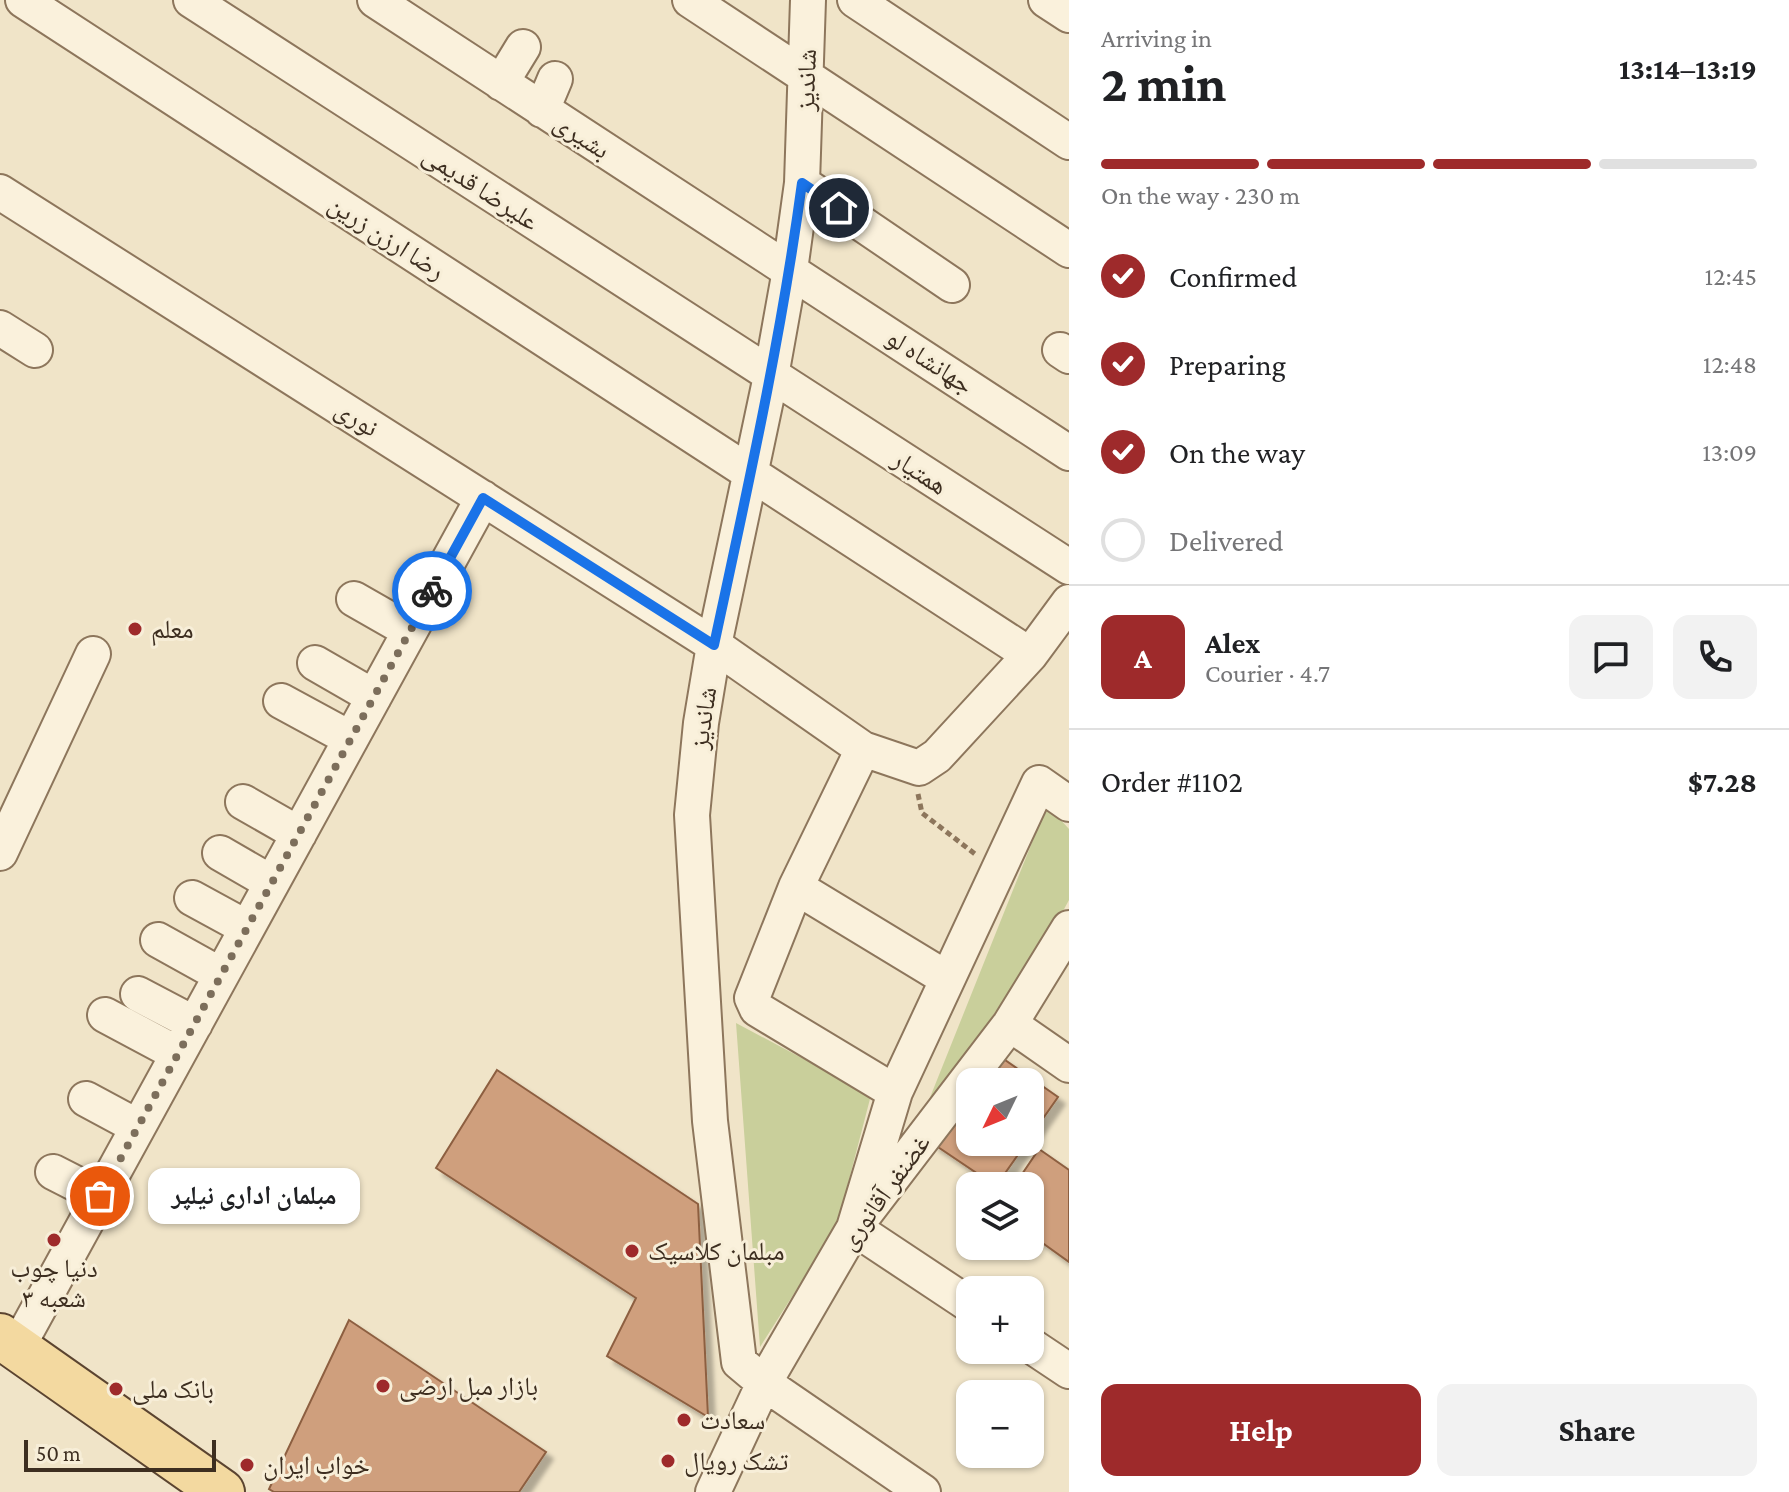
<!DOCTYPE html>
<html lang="en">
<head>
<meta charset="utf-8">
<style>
  :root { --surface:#fff; --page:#f2f2f2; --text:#202124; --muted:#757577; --line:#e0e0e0; --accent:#9e2a2b }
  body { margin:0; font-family:"Crimson Pro","Noto Naskh Arabic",serif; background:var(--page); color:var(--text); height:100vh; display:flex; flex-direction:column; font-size:30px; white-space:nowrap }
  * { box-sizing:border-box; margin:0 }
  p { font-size:26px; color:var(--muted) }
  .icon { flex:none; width:44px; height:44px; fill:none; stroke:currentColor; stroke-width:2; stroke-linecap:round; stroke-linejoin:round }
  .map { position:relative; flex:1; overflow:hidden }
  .panel { display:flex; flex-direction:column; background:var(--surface); width:720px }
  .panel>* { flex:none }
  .needle { width:52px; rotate:227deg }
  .controls { position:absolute; left:956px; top:1068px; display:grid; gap:16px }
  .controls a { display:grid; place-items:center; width:88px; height:88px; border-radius:16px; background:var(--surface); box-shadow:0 2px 6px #0004; font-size:40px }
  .scale { position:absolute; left:24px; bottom:20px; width:192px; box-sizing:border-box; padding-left:8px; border:4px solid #3d2e20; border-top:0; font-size:22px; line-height:28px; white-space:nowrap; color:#3d2e20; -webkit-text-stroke:6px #f7eed8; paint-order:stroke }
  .pin { position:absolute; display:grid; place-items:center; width:68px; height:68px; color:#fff; margin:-34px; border:4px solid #fff; border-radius:50%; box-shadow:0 2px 8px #0007 }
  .courier { position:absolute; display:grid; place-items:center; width:80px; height:80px; margin:-40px; border:6px solid #1a73e8; border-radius:50%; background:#fff; color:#222; box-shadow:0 2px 10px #0007 }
  .bubble { position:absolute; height:56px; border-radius:16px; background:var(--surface); box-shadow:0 2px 6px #0004; font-size:26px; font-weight:700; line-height:56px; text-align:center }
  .head em { font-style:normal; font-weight:700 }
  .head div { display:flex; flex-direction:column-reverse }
  .head { display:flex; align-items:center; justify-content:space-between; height:136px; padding:0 32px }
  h1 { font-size:52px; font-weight:700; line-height:60px }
  .bar { display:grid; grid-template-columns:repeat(4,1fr); gap:12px 8px; align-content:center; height:96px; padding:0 32px }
  .bar i { height:10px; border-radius:6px; background:var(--line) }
  .bar .on { background:var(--accent) }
  .bar p { grid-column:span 4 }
  .line { display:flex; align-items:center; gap:20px; padding:0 32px; border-top:2px solid var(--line) }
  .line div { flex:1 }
  .round { display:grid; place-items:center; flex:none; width:84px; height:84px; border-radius:16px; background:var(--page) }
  ol { padding:0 32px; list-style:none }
  li { display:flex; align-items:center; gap:24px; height:88px }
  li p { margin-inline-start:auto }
  li .icon { padding:8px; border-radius:50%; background:var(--accent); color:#fff; stroke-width:4 }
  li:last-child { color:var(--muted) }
  li i { width:44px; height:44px; border:4px solid var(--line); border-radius:50% }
  .action { display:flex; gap:16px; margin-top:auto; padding:16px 32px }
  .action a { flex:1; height:92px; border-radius:16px; background:var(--accent); color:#fff; font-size:32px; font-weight:700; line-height:92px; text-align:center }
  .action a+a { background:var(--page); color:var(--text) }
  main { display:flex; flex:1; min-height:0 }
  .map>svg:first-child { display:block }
  .green { fill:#c9cf9b }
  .building { fill:#cf9f7d; stroke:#8d5f41; stroke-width:2; filter:url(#shadow) }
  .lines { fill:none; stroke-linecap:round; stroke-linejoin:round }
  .minor-casing { stroke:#8d765c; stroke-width:38 }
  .major-casing { stroke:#5b4430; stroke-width:48 }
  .path { stroke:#8d765c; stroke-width:5; stroke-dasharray:6 4; stroke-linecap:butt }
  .minor { stroke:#faf1dc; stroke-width:34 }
  .major { stroke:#f3d9a0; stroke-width:44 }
  .done { stroke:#7c6e5b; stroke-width:8; stroke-dasharray:0 14.4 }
  .route { stroke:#1a73e8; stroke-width:10 }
  .poi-dot { fill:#9e2a2b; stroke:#f7eed8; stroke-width:3 }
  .labels { text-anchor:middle; stroke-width:6; stroke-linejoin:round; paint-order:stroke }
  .street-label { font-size:26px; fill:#3d2e20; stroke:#f7eed8 }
  .poi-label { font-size:26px; fill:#3d2e20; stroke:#f7eed8; text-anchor:start }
</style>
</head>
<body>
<main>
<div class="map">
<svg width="1069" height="1492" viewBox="0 0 1069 1492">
  <defs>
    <filter id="shadow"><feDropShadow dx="7" dy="7" stdDeviation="2" flood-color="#0004"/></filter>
  </defs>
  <rect width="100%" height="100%" fill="#f0e4c8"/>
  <!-- green -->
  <path class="green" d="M1047 805 1069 829V900L1057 922 921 1120Z
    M736 1023 871 1095 837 1226 760 1347Z"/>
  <!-- building -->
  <path class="building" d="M995 1053 1058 1097 1030 1137V1082H974Z
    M497 1070 698 1204 708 1417 607 1356 636 1298 436 1168Z
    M970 1088V1142H1027L996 1186 932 1143Z
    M1039 1149 1069 1170V1262L1030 1234V1186H1014Z
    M349 1320 546 1452 519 1492H274L269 1489Z"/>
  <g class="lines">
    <defs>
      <path id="minor" d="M23 0 1030 655
        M191 0 1069 567
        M375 0 1069 453
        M690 0 1069 250
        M808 0 802 183 790 270 771 376 714 645 701 723 692 815 710 1121 739 1362 764 1383 923 1492
        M855 0 1069 142
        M1046 0 1069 15
        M501 83 523 47
        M542 110 555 79
        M802 183 952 285
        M0 192 714 645 863 749 919 768 937 756 1030 655 1069 602
        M0 328 35 350
        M1060 350 1069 356
        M354 599 410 631
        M315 663 374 697
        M281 701 351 739
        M863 749 796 887 752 998 757 1009 895 1092
        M243 802 299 834
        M0 853 93 654
        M220 853 272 883
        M796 887 946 978
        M192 898 247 928
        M158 940 221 975
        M138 994 195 1024
        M105 1015 178 1054
        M1010 1024 1069 1065
        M86 1099 138 1127
        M53 1172 100 1196
        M970 1305 854 1228 895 1092 1039 783 1069 804
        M1030 1345 1069 1371
        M17 1348 483 498
        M713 1492 764 1383 854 1228 1010 1024 1069 928"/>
      <path id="major" d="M0 1336 222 1492"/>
    </defs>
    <!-- minor casing -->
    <use href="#minor" class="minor-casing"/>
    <!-- major casing -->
    <use href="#major" class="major-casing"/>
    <!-- path -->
    <path class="path" d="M918 794 922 813 975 854"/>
    <!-- minor -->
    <use href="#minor" class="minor"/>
    <!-- major -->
    <use href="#major" class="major"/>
  </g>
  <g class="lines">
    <!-- done -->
    <path class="done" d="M100 1196 432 591"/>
    <!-- route -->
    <path class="route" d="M432 591 483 498 714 645C747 491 781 339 802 183L839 208"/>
  </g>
  <!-- markers -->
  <g class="poi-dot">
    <circle cx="135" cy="629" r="8"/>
    <circle cx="54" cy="1240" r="8"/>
    <circle cx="632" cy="1251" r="8"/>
    <circle cx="383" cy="1386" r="8"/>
    <circle cx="116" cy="1389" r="8"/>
    <circle cx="684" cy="1420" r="8"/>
    <circle cx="668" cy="1461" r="8"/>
    <circle cx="247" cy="1465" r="8"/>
  </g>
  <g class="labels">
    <!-- street labels -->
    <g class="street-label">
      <text transform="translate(806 80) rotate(-88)" y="9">شاندیز</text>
      <text transform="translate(582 136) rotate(33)" y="9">بشیری</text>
      <text transform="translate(481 188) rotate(33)" y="9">علیرضا قدیمی</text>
      <text transform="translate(387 237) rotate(33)" y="9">رضا ارزن زرین</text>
      <text transform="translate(930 361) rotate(33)" y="9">جهانشاه لو</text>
      <text transform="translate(357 418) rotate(32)" y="9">نوری</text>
      <text transform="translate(920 472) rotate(33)" y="9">همتیار</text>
      <text transform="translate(703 718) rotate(-82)" y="9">شاندیز</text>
      <text transform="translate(884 1192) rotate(-54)" y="9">غضنفر آقانوری</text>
    </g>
    <!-- poi labels -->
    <g class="poi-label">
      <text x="151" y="638">معلم</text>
      <text x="648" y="1260">مبلمان کلاسیک</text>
      <text x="54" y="1277" text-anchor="middle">دنیا چوب<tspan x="54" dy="30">شعبه ۳</tspan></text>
      <text x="399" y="1395">بازار مبل ارضی</text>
      <text x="132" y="1398">بانک ملی</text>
      <text x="700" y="1429">سعادت</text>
      <text x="684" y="1470">تشک رویال</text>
      <text x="263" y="1474">خواب ایران</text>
    </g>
  </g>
</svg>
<div class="controls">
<a><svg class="needle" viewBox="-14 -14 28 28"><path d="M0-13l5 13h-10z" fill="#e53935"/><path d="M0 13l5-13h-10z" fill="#757577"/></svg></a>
<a><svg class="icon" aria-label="layers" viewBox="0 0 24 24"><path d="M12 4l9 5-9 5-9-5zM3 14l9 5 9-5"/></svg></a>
<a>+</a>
<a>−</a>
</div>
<div class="scale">50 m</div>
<div class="pin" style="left:100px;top:1196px;background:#ea580c"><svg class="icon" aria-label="bag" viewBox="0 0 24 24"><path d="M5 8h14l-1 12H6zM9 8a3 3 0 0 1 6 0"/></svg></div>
<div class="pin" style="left:839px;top:208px;background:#1f2937"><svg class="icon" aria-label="home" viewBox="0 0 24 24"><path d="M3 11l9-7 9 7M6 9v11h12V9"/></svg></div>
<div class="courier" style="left:432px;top:591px"><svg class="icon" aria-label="bike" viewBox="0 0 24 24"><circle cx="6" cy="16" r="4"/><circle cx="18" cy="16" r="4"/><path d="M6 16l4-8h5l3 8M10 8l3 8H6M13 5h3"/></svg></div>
<div class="bubble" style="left:148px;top:1168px;width:212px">مبلمان اداری نیلپر</div>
</div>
<section class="panel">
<div class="head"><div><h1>2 min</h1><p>Arriving in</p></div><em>13:14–13:19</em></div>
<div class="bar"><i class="on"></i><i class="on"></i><i class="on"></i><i></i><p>On the way · 230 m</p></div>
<ol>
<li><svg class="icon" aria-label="check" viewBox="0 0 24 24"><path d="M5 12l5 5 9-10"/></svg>Confirmed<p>12:45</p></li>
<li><svg class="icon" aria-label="check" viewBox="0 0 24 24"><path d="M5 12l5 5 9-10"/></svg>Preparing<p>12:48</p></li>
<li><svg class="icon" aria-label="check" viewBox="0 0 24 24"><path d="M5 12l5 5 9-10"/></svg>On the way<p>13:09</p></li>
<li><i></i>Delivered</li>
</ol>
<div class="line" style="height:144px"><b class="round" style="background:var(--accent);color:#fff">A</b><div><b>Alex</b><p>Courier · 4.7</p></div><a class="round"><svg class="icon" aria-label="chat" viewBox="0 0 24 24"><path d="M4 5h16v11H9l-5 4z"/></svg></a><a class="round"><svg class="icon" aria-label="phone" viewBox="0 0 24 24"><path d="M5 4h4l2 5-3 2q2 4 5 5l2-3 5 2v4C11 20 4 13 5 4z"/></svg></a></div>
<div class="line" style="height:104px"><div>Order #1102</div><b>$7.28</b></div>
<div class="action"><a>Help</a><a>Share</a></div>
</section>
</main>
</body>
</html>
